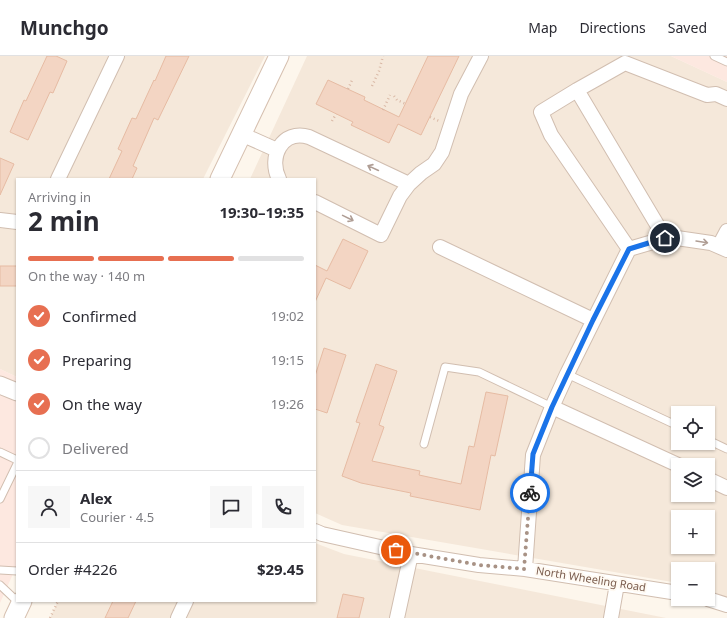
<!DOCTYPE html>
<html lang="en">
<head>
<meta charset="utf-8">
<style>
  :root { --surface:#fff; --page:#f7f7f7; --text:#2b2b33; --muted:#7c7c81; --line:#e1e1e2; --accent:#e76f51 }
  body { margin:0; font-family:"Noto Sans",sans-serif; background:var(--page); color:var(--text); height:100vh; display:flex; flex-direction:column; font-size:15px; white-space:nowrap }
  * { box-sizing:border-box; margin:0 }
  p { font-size:13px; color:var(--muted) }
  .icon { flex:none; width:22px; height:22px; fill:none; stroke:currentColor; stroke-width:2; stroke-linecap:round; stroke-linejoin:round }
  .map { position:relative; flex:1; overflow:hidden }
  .drawer { position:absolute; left:16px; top:122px; width:300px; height:424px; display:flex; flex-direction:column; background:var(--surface); border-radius:0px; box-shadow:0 1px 3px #0004 }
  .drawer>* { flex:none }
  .tools { position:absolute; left:671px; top:350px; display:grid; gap:8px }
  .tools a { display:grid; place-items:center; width:44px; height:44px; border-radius:0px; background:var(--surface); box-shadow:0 1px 3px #0004; font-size:20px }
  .pin { position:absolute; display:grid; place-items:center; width:34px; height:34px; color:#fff; margin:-17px; border:2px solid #fff; border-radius:50%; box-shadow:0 1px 4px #0007 }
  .courier { position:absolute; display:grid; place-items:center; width:40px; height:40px; margin:-20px; border:3px solid #1a73e8; border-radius:50%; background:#fff; color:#222; box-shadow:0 1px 5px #0007 }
  .head em { font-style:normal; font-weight:700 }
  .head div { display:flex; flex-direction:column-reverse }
  .head { display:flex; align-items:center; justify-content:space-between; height:68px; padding:0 12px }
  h1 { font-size:26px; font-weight:700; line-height:30px }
  .bar { display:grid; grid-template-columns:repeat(4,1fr); gap:6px 4px; align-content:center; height:48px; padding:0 12px }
  .bar i { height:5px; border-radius:3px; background:var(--line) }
  .bar .selected { background:var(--accent) }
  .bar p { grid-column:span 4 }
  .line { display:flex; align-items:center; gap:10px; padding:0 12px; border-top:1px solid var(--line) }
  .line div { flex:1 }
  .round { display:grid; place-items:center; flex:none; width:42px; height:42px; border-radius:0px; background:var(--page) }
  ol { padding:0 12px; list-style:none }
  li { display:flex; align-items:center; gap:12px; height:44px }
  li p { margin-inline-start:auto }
  li .icon { padding:4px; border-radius:50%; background:var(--accent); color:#fff; stroke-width:4 }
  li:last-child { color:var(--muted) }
  li i { width:22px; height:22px; border:2px solid var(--line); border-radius:50% }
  header { display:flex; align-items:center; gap:24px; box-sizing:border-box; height:56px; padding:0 20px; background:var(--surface); border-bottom:1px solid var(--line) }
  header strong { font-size:19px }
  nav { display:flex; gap:22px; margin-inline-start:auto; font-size:14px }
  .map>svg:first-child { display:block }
  .residential { fill:#f5e8da; fill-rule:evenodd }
  .commercial { fill:#fde8e0 }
  .building { fill:#f3d5c3; stroke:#e6bba3 }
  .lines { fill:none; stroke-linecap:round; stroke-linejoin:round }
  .service-casing { stroke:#d1beb0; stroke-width:9 }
  .minor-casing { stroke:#d1beb0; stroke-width:16 }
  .tertiary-casing { stroke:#d1beb0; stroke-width:19 }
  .secondary-casing { stroke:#d6c0b0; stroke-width:21 }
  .path { stroke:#d9b8a5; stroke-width:2.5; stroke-dasharray:1 3; stroke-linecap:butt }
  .service { stroke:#fff; stroke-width:7 }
  .minor { stroke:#fff; stroke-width:14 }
  .tertiary { stroke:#fff; stroke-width:17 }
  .secondary { stroke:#fff; stroke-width:19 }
  .oneway { stroke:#af9d94 }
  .done { stroke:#a89285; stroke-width:4; stroke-dasharray:0 7.2 }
  .route { stroke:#1a73e8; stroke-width:5 }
  .labels { text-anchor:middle; stroke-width:4; stroke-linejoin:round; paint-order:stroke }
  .street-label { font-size:11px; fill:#7a5c4d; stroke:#fffaf3 }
</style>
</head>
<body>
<header>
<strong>Munchgo</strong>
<nav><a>Map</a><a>Directions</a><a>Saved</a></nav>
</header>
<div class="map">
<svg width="727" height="562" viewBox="0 0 727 562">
  <rect width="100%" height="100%" fill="#fdf6ec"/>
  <!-- residential -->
  <path class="residential" d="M0 0H265L203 123H17V321L0 313Z
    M307 0H671L727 26V542L708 534V513H678V527L342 469 315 457V123H250ZM678 357H708V387H678ZM678 409H708V439H678ZM678 461H708V491H678Z
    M315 487 344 498 666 562H50L58 545H315Z"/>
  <!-- commercial -->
  <path class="commercial" d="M671 0H727V26Z
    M0 313 17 321V509L0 547Z"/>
  <!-- building -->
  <path class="building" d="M47 0H56L67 5 53 37 50 36 28 84 10 76 24 44 26 45Z
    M166 0H189L158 64 154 62 133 110 137 112 132 123H109L122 95 118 93 132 62 136 63 154 24 155 25Z
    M428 0H459L421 79 398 68 389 87 351 69 353 66 316 48 328 24 365 41 364 44 399 61Z
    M0 102 14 108 0 139Z
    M343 183 368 195 350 233 326 222 315 246V209L327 215Z
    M0 210H17V230H0Z
    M324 292 346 299 327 357 315 353V320Z
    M376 308 397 315 379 369 384 371 372 405 420 415 419 419 461 428 469 390 474 391 486 336 508 340 495 400 491 399 480 454 410 440 411 437 361 427 342 420 360 367 356 366Z
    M343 538 364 542 359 562H337Z
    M113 545H136L128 562H105Z"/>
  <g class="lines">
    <defs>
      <path id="service" d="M714 0 727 6
        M567 318 678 370
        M708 384 727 393
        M424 388 445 311 479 316 552 351
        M0 396 17 404
        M0 443 17 408
        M0 514 17 515
        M0 529 20 548"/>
      <path id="minor" d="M577 34 541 56 551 79 629 193
        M241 78 277 94
        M58 123 117 0
        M279 123C268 101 282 73 309 81L409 128
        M315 146 381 179 400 140 409 128 421 117 434 108 442 96 461 38 481 0
        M0 164 17 166
        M665 182 577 34 625 7 707 39 716 38 727 43
        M719 190 727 175
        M440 191 593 264
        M552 351 678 409
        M708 423 727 432
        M315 475 322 478 411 498 479 509 525 513 678 537
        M525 513 533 399 552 351 567 318 629 193 670 181 711 187 727 194
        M708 543 727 549
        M178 562 186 545
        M397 562 411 498
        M611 562 617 528"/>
      <path id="tertiary" d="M0 329 17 336"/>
      <path id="secondary" d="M220 123 279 0
        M14 562 22 545"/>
    </defs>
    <!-- service casing -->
    <use href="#service" class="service-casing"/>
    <!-- minor casing -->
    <use href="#minor" class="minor-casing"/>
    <!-- tertiary casing -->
    <use href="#tertiary" class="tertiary-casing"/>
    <!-- secondary casing -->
    <use href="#secondary" class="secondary-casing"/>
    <!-- path -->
    <path class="path" d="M372 30 379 15 383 0
      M348 33 353 22
      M394 40 397 44 406 48
      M383 54 390 39
      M430 61 439 65
      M332 65 336 58
      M50 562 58 545"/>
    <!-- service -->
    <use href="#service" class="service"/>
    <!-- minor -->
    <use href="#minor" class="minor"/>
    <!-- tertiary -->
    <use href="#tertiary" class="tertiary"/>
    <!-- secondary -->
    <use href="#secondary" class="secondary"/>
  </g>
  <!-- one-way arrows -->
  <defs><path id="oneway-shaft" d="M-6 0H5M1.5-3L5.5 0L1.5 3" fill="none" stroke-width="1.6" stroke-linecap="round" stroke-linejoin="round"/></defs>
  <g class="oneway">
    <use href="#oneway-shaft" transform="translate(373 112) rotate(-155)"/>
    <use href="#oneway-shaft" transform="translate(348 162) rotate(26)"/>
    <use href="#oneway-shaft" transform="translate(702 186) rotate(9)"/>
  </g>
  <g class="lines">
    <!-- done -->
    <path class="done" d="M396 494 479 509 524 513 530 437"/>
    <!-- route -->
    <path class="route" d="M530 437 533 398 552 351 593 264 629 193 665 182"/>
  </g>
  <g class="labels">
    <!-- street labels -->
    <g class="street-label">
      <text transform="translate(591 523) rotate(9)" y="4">North Wheeling Road</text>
    </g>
  </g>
</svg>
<div class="tools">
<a><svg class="icon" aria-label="locate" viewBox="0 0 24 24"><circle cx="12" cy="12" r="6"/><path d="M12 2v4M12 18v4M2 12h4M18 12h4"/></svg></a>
<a><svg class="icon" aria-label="layers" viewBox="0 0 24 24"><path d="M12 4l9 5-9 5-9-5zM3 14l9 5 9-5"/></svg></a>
<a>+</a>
<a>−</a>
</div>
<div class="pin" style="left:396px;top:494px;background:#ea580c"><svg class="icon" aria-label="bag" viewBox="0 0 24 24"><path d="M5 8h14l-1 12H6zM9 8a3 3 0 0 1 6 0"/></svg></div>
<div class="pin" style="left:665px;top:182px;background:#1f2937"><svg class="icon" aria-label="home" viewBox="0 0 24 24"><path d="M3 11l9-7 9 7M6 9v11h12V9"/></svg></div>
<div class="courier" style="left:530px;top:437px"><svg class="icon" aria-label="bike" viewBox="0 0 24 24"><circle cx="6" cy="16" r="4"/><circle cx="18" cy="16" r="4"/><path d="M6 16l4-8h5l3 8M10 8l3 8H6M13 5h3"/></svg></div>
<section class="drawer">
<div class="head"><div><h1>2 min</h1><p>Arriving in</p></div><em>19:30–19:35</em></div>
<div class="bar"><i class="selected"></i><i class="selected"></i><i class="selected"></i><i></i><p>On the way · 140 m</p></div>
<ol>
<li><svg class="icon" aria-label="check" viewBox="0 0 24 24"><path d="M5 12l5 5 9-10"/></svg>Confirmed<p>19:02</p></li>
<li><svg class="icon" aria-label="check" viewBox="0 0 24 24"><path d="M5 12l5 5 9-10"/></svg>Preparing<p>19:15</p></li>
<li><svg class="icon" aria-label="check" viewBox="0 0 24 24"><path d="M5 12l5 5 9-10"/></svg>On the way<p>19:26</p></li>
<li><i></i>Delivered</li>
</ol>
<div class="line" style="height:72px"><a class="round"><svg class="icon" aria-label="person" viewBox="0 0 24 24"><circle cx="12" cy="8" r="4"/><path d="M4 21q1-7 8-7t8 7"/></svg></a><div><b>Alex</b><p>Courier · 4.5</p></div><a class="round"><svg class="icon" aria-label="chat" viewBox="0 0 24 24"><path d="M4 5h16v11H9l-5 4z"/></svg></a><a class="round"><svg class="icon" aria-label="phone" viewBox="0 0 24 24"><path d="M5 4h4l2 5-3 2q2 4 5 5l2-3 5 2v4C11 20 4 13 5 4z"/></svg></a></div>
<div class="line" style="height:52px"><div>Order #4226</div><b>$29.45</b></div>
</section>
</div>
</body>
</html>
